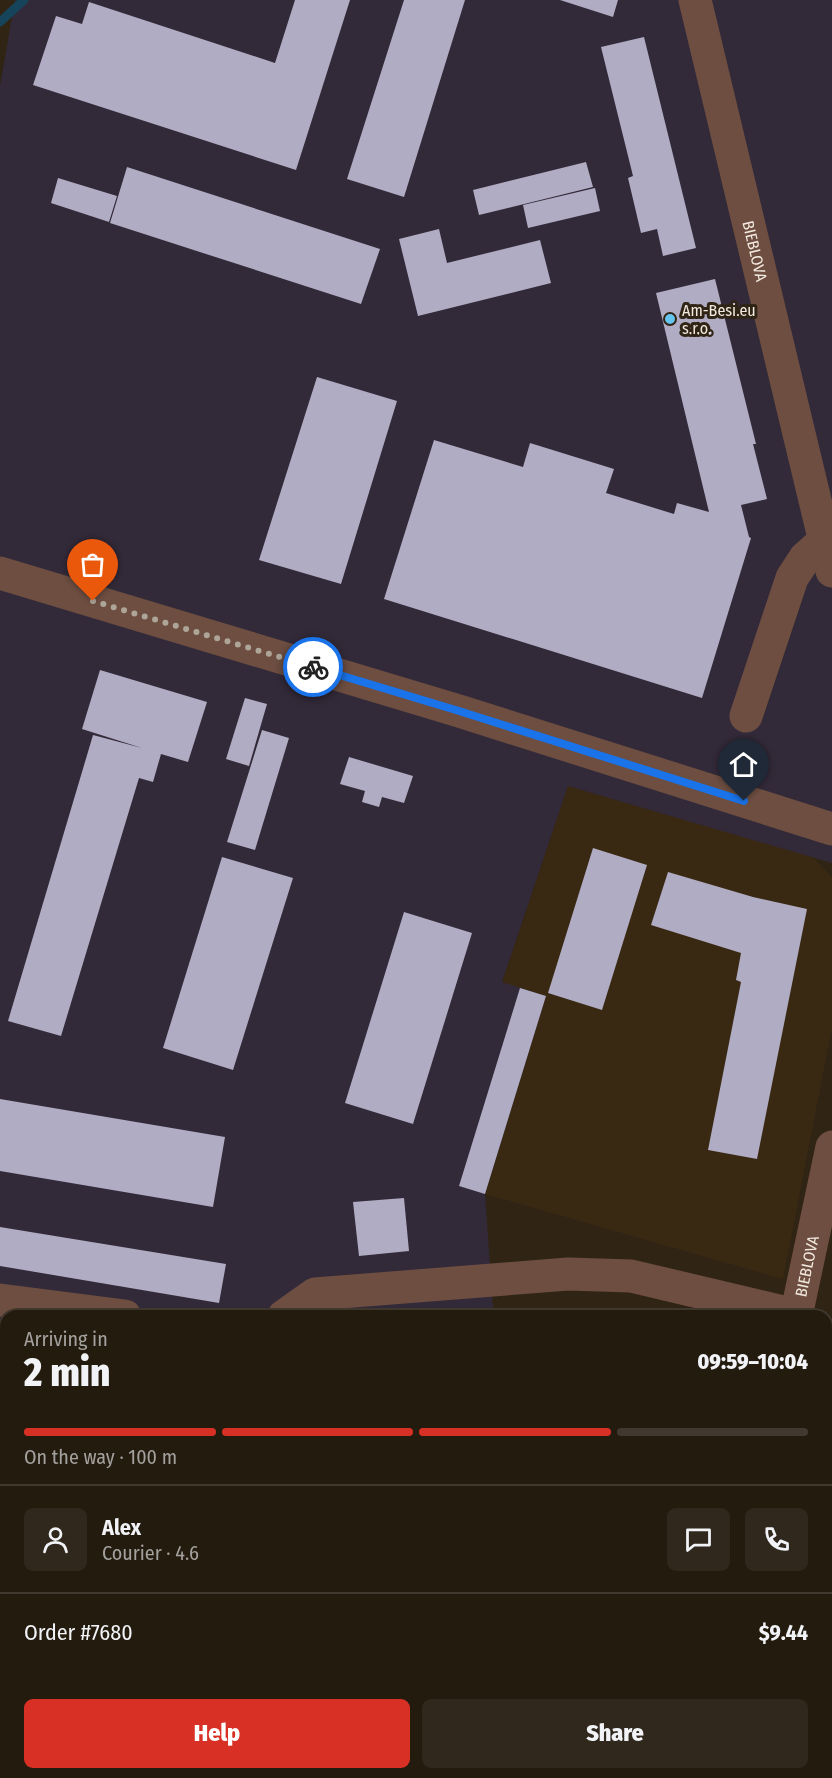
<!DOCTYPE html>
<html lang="en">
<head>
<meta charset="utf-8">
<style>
  :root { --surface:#241b0f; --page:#30281d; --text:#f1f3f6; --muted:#a3a19e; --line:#41392f; --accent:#d93025 }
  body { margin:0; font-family:"Fira Sans Condensed",sans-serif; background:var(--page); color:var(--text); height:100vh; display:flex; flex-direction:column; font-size:22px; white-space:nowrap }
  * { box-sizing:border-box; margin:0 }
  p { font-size:20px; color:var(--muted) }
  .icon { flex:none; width:33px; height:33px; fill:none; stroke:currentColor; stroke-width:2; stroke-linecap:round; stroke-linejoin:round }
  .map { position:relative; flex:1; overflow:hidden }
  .details { position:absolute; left:0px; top:1310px; width:832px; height:470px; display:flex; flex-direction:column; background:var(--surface); border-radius:18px 18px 0 0; box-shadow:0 2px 4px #0004,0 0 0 2px var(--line) }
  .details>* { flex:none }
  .pin { position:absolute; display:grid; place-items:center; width:51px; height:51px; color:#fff; margin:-62px -26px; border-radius:50% 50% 50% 0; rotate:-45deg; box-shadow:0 0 6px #0007 }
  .pin .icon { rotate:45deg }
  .courier { position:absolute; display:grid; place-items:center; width:60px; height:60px; margin:-30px; border:4px solid #1a73e8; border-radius:50%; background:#fff; color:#222; box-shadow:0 2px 8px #0007 }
  .summary em { font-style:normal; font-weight:800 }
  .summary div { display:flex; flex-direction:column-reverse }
  .summary { display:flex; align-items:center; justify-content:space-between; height:102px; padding:0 24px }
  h1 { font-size:39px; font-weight:800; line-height:45px }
  .bar { display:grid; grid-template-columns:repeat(4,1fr); gap:9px 6px; align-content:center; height:72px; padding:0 24px }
  .bar i { height:8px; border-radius:4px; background:var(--line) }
  .bar .on { background:var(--accent) }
  .bar p { grid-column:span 4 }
  .line { display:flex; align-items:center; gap:15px; padding:0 24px; border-top:2px solid var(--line) }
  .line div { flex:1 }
  .round { display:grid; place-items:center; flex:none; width:63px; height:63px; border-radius:9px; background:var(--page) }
  .primary-button { display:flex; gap:12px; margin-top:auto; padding:12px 24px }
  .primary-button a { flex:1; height:69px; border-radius:9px; background:var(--accent); color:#fff; font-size:24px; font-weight:800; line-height:69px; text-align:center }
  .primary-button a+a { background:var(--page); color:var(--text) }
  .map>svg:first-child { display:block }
  .built { fill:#392913 }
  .industrial { fill:#332a39 }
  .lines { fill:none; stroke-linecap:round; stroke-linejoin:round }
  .stream { stroke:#16445b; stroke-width:9 }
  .building { fill:#b0acc3 }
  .minor { stroke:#6d4e41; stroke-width:33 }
  .done { stroke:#aea599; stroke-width:6; stroke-dasharray:0 10.8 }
  .route { stroke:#1a73e8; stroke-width:8 }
  .poi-dot { fill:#65c5ee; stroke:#302414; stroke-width:2 }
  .labels { text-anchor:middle; stroke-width:6; stroke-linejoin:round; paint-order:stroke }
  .street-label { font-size:16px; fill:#f2eae0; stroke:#302414 }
  .poi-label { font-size:16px; fill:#f2eae0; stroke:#302414; text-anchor:start }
</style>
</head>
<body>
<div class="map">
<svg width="832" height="1778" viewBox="0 0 832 1778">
  <rect width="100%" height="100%" fill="#302414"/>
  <!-- built -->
  <path class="built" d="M568 786 813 857 832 877V1028L783 1279 485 1194 546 996 502 983Z"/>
  <!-- industrial -->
  <path class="industrial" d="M15 0H832V863L568 786 502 982 546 996 485 1194 493 1309 573 1311 570 1315 6 1316V1773H393L391 1778H0V86Z
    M832 1416V1522L827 1520 826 1443Z"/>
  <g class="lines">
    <!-- stream -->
    <path class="stream" d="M0 22 24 0"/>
  </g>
  <!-- building -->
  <path class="building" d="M295 0H350L296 170 33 85 56 16 82 24 89 2 275 63Z
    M404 0H465L404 197 347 179Z
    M560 0H618L613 17Z
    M644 37 696 248 663 256 657 229 641 233 628 178 633 176 601 47Z
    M586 162 593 187 479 215 473 190Z
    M127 167 380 249 361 304 110 223Z
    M58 178 117 196 109 222 51 203Z
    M595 188 600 211 528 228 523 205Z
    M439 229 447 263 540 240 551 283 418 316 399 239Z
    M715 279 756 444H753L767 499 741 505 749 537 751 538 702 698 384 599 434 440 523 467 530 443 614 469 606 493 674 514 677 503 709 512 656 293Z
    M317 377 397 401 341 584 259 560Z
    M100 670 207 702 188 762 161 754 153 782 139 778 61 1036 8 1021 93 735 142 748 82 729Z
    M245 698 267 704 249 766 226 759Z
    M262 730 289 738 255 850 227 842Z
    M349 757 413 776 404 803 382 797 379 807 362 802 365 791 340 784Z
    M593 848 647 865 602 1010 548 993Z
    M222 857 293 878 233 1070 163 1048Z
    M668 872 753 897 807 909 757 1159 708 1150 741 982 736 980 741 953 651 925Z
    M404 912 472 933 413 1124 345 1103Z
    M520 988 546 996 485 1194 459 1186Z
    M0 1099 225 1137 213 1207 0 1171Z
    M404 1198 409 1251 359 1256 353 1202Z
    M0 1227 226 1264 219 1303 0 1266Z
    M0 1575 6 1576V1773H133L132 1778H0Z
    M826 1575 832 1576V1614L827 1634Z
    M410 1773H451L468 1777 409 1778Z"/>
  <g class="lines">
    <!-- minor -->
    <g class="minor">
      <path id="s1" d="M695 0 832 571"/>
      <path d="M0 573 459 711 832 829"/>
      <path d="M746 716 792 578 805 558 824 541"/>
      <path d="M0 1300 125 1316"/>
      <path d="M284 1316 315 1294 568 1274 631 1276 796 1315"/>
      <path id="s2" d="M796 1316 832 1147"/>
      <path d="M0 1504 6 1505"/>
      <path d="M176 1778 177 1773"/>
      <path d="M701 1778 702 1773"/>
    </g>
  </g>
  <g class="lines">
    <!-- done -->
    <path class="done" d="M93 601 313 667"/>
    <!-- route -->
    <path class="route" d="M313 667 459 711 744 801"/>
  </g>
  <!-- markers -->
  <circle class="poi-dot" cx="670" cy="319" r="6"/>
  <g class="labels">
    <!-- street labels -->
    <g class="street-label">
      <text dy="6" stroke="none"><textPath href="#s1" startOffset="258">BIEBLOVA</textPath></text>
      <text dy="6" stroke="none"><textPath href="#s2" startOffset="51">BIEBLOVA</textPath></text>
    </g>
    <!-- poi labels -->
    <g class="poi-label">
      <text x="682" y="316">Am-Besi.eu<tspan x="682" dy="18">s.r.o.</tspan></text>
    </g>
  </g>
</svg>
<div class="pin" style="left:93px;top:601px;background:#ea580c"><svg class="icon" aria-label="bag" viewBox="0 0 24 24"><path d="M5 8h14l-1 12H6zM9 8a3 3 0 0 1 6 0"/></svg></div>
<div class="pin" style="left:744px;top:801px;background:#1f2937"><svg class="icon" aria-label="home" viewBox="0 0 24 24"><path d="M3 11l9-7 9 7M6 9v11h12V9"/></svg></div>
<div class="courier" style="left:313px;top:667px"><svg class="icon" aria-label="bike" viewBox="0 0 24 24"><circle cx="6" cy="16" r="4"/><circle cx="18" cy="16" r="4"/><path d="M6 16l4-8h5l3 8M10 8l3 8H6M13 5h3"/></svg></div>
<section class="details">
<div class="summary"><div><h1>2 min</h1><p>Arriving in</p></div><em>09:59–10:04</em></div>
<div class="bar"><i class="on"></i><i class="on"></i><i class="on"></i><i></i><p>On the way · 100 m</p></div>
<div class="line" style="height:108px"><a class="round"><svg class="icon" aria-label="person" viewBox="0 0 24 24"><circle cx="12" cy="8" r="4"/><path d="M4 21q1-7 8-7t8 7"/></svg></a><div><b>Alex</b><p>Courier · 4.6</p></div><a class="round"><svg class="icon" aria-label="chat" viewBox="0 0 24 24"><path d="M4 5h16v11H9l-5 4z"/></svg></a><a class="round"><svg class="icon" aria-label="phone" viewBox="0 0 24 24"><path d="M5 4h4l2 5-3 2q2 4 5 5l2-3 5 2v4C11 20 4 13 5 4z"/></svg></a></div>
<div class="line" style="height:78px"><div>Order #7680</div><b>$9.44</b></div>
<div class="primary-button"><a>Help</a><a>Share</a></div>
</section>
</div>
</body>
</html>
